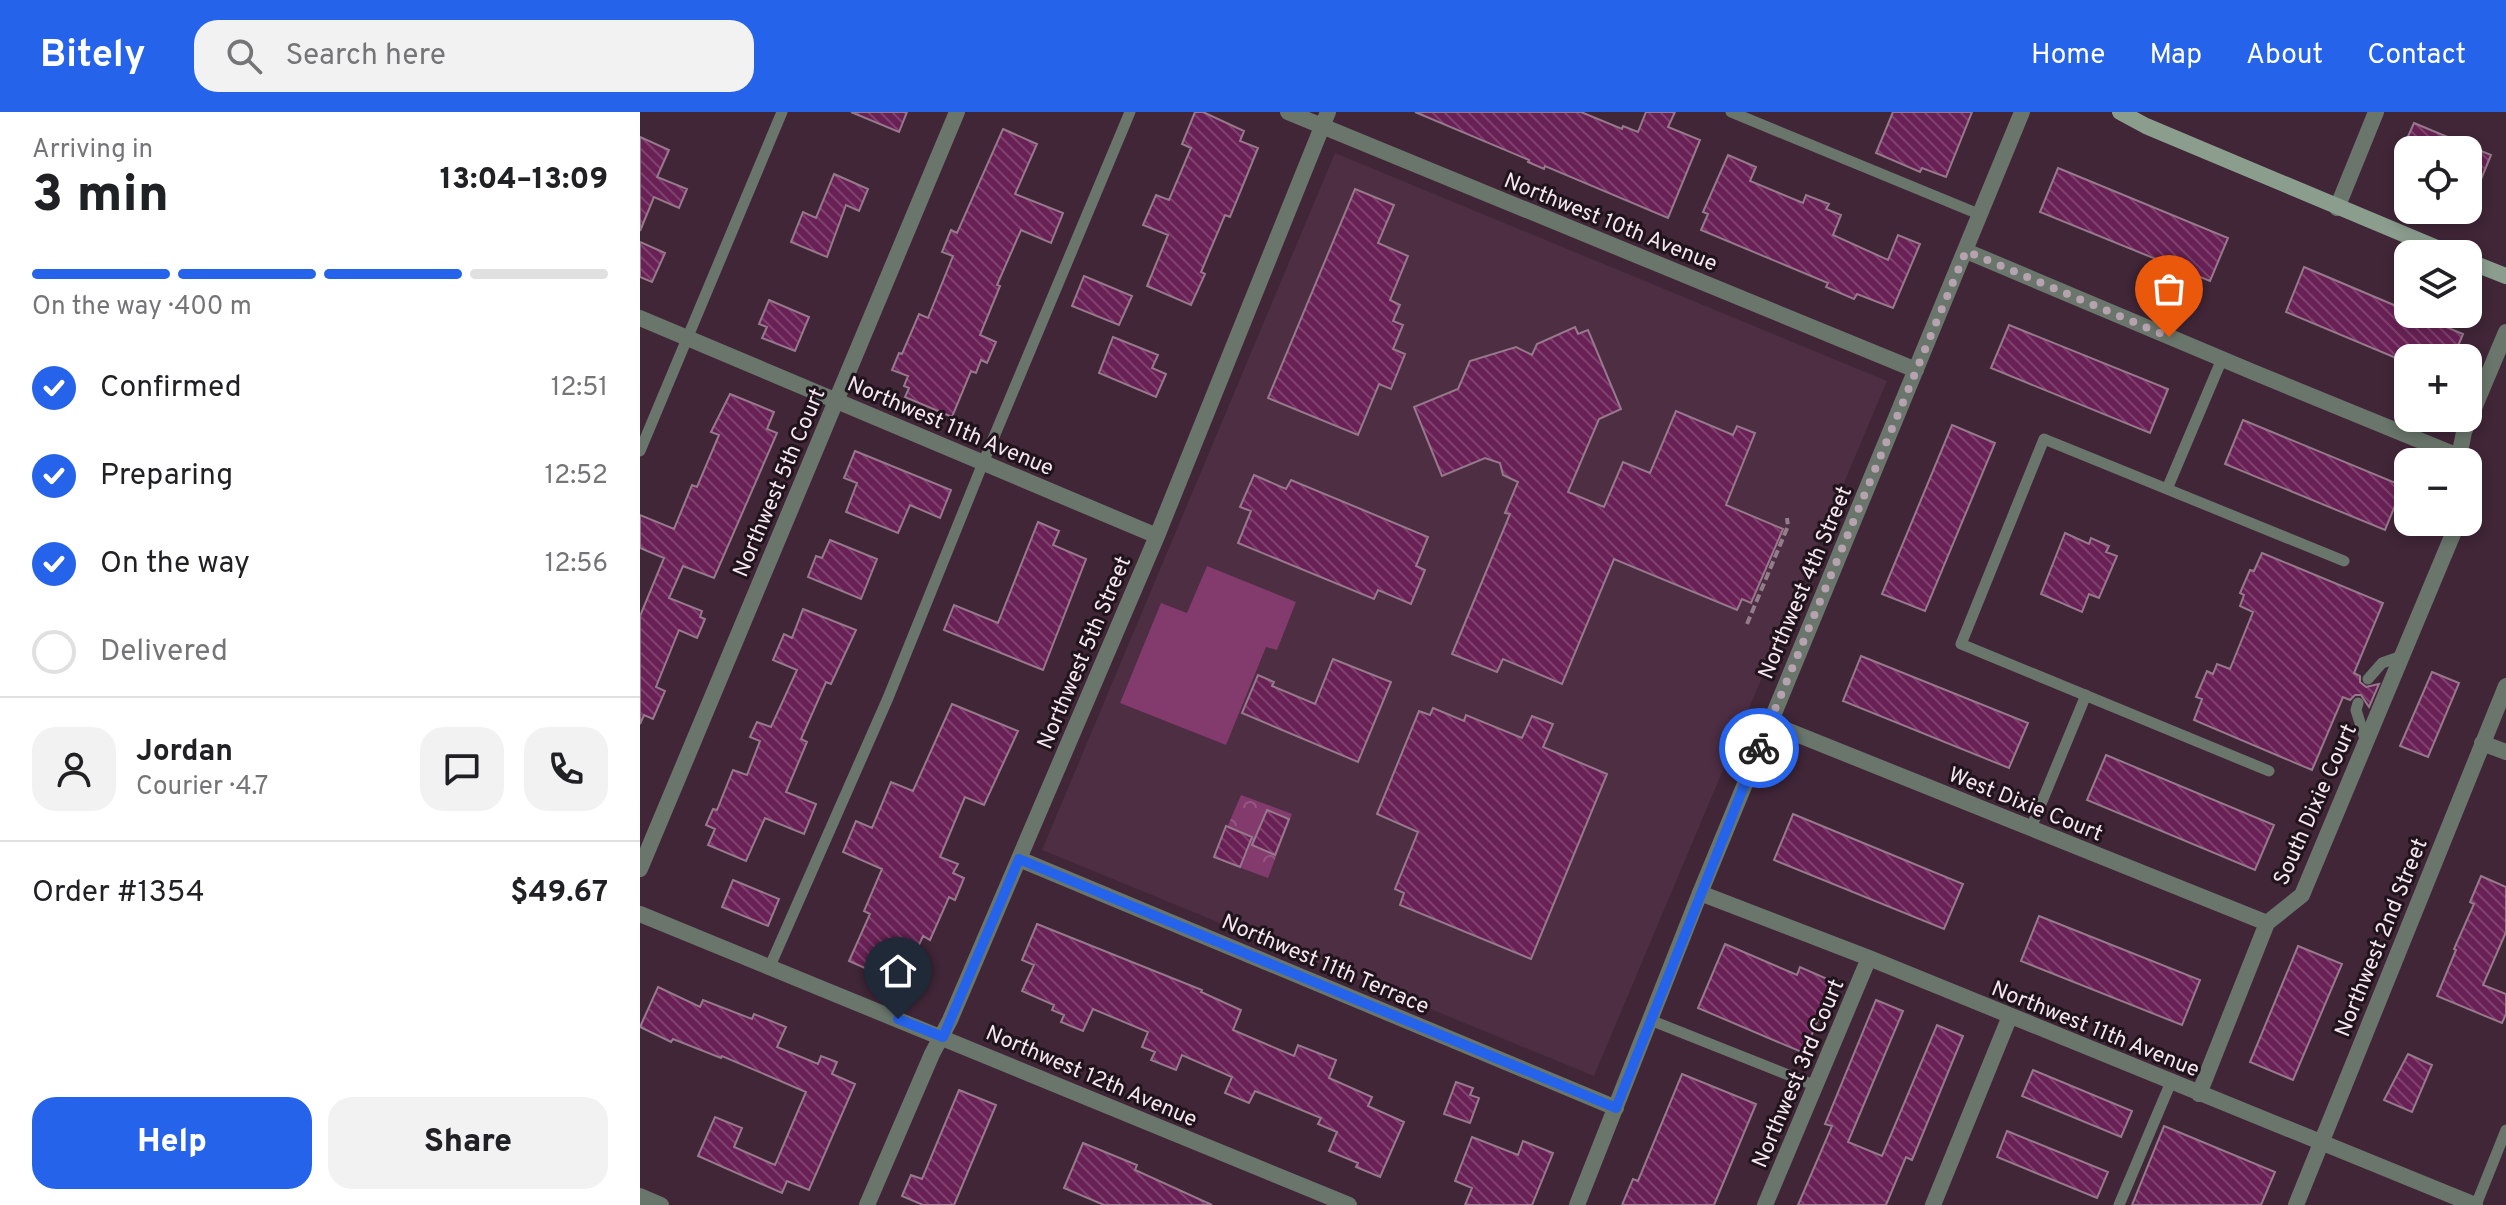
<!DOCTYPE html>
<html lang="en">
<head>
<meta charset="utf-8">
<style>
  :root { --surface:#fff; --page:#f2f2f2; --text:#202124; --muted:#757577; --line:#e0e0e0; --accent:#2563eb }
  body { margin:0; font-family:Overpass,sans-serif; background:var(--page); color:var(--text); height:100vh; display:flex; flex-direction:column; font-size:30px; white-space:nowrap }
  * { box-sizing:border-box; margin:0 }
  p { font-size:26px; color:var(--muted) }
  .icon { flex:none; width:44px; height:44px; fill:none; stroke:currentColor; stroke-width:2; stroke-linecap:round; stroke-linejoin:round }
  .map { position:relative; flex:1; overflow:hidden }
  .details { display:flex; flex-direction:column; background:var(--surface); width:640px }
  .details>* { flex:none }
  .fabs { position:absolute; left:1754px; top:24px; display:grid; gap:16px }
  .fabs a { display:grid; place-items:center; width:88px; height:88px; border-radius:16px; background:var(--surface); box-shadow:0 4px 12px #0003; font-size:40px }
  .pin { position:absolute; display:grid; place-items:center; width:68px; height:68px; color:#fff; margin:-82px -34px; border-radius:50% 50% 50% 0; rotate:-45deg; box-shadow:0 0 8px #0007 }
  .pin .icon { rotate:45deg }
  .courier { position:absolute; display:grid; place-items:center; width:80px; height:80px; margin:-40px; border:6px solid #2563eb; border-radius:50%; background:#fff; color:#222; box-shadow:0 2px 10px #0007 }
  .summary em { font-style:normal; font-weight:800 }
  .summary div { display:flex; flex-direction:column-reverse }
  .summary { display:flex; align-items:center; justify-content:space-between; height:136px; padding:0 32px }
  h1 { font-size:52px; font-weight:800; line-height:60px }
  .bar { display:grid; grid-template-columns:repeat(4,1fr); gap:12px 8px; align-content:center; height:96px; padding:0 32px }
  .bar i { height:10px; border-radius:6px; background:var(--line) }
  .bar .on { background:var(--accent) }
  .bar p { grid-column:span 4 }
  .line { display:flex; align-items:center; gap:20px; padding:0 32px; border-top:2px solid var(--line) }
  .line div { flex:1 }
  .round { display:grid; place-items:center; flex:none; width:84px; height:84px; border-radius:24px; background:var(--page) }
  ol { padding:0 32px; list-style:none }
  li { display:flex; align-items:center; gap:24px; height:88px }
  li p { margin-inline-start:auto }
  li .icon { padding:8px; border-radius:50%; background:var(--accent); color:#fff; stroke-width:4 }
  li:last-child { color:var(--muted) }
  li i { width:44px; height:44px; border:4px solid var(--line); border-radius:50% }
  .cta { display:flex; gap:16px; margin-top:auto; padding:16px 32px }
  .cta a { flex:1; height:92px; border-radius:24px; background:var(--accent); color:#fff; font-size:32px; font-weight:800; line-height:92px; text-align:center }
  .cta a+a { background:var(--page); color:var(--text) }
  header { display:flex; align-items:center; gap:48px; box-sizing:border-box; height:112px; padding:0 40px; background:var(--accent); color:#fff }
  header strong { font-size:38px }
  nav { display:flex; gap:44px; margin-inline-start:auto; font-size:28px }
  .search { width:560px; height:72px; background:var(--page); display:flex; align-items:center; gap:20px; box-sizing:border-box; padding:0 28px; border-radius:24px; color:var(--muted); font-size:30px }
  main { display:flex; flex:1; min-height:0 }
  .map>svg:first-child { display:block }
  .built { fill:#4d2e43 }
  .park { fill:url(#park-crowns) }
  .garden { fill:#833a6d }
  .building { fill:url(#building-back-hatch); stroke:#97798c; stroke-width:2 }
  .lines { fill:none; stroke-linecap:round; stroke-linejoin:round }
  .path { stroke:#937d8b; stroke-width:4; stroke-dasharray:8 4; stroke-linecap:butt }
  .service { stroke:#6a766c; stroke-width:11 }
  .minor { stroke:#6a766c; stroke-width:16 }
  .tertiary { stroke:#6a766c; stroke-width:16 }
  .secondary { stroke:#8b9e8e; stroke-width:16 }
  .done { stroke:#b7a3af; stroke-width:8; stroke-dasharray:0 14.4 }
  .route { stroke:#2563eb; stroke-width:10 }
  .labels { text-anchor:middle; stroke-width:6; stroke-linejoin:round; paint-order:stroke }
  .street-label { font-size:22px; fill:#f7e6f0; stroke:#1f141b }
</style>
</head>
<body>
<header>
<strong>Bitely</strong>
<div class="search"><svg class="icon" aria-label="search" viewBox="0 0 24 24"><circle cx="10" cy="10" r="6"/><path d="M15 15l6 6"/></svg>Search here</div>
<nav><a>Home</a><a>Map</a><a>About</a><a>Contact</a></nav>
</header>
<main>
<section class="details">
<div class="summary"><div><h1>3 min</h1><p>Arriving in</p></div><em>13:04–13:09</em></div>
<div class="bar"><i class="on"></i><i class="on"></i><i class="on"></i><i></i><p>On the way · 400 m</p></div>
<ol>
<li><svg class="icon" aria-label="check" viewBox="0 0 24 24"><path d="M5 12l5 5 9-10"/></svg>Confirmed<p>12:51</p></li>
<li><svg class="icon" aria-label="check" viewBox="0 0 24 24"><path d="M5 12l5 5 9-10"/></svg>Preparing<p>12:52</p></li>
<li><svg class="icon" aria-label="check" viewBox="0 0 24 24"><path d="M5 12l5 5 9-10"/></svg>On the way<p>12:56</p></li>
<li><i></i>Delivered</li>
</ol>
<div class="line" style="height:144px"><a class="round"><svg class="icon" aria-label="person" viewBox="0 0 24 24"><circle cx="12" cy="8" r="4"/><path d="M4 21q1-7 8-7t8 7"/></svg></a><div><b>Jordan</b><p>Courier · 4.7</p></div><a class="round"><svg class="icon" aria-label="chat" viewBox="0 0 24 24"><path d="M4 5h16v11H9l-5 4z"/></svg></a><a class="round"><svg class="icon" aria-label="phone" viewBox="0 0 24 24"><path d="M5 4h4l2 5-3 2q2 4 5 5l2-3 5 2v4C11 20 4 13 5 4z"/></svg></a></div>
<div class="line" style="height:104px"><div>Order #1354</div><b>$49.67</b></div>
<div class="cta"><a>Help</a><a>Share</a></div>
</section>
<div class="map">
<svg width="1866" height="1093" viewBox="0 0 1866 1093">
  <defs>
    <pattern id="park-crowns" width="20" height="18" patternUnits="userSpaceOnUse" patternTransform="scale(2)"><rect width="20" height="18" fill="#833a6d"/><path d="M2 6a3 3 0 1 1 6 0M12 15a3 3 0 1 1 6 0" fill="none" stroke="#955682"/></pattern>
    <pattern id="building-back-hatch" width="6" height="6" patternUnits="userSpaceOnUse" patternTransform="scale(2)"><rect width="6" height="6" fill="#692155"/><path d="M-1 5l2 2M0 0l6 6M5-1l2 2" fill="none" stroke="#7f416e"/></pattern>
  </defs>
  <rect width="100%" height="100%" fill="#402637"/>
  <!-- built -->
  <path class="built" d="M695 41 1247 269 954 964 402 738Z"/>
  <!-- park -->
  <path class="park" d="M601 683 652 702 628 766 574 746Z"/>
  <!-- garden -->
  <path class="garden" d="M567 454 656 490 637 538 626 535 586 633 480 591 521 491 547 501Z"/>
  <!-- building -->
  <path class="building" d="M211 0H267L259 20Z
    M555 0H563L604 19 600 29 618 36 590 105 585 103 561 160 565 162 551 193 507 174 528 123 503 113 516 83 529 88 551 36 542 32Z
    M775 0H941L982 17 983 14 998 20 1006 0H1035L1028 15 1060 28 1028 106 905 54 904 57 888 50 889 48Z
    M1253 0H1332L1306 65 1282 56 1280 60 1236 41Z
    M1774 11 1851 43 1828 99V38H1762Z
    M363 17 397 32 375 82 423 101 411 131 381 118 357 173 360 174 340 223 356 230 347 251 341 248 336 261 331 259 312 305 265 285 269 276 264 274 268 264 252 258 259 241 262 242 279 202 288 206 313 144 302 140 311 118 317 121Z
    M0 25 29 38 17 65 47 77 39 96 14 85 0 119Z
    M1088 43 1116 55 1110 69 1163 91 1166 83 1189 92 1186 97 1201 103 1193 123 1248 148 1258 123 1280 132 1253 196 1217 182 1214 187 1186 175 1188 171 1061 118 1068 102 1063 100Z
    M1418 56 1588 126 1570 169 1400 100Z
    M194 62 228 77 219 99 206 93 187 145 151 130 163 100 176 106Z
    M715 77 754 93 738 131 768 144 750 188 760 193 753 209 763 213 753 237 765 242 751 277 739 272 718 323 628 286Z
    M0 130 25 141 12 170 0 165Z
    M1664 155 1768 199V202H1775L1823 222 1813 246H1768V251L1646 200Z
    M444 164 492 184 479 213 432 194Z
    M129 188 169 205 155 239 122 226 127 215 119 212Z
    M1369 213 1528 277 1510 321 1351 256Z
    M935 215 938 222 948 218 981 297 959 307 928 380 964 395 983 350 1010 361 1036 299 1093 323 1097 314 1115 321 1086 393 1143 417 1111 491 1102 487 1097 498 974 447 922 572 863 547 857 560 812 542 870 402 865 401 878 370 863 363 860 351 845 346 802 364 774 295 818 277 830 249 876 235 892 243 897 232Z
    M473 225 518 243 512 256 526 262 516 285 459 261Z
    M90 282 134 300 127 317 137 321 74 466 43 454 29 486 62 499 60 505 65 507 57 526 39 518 16 575 25 579 13 607 4 603 0 612V504L24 446 0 436V403L34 417 52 373 57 375 79 323 71 320Z
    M1603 308 1763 374 1745 418 1585 352Z
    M1312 313 1355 331 1285 499 1242 482Z
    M215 339 311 378 300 406 270 393 258 421 206 400 217 371 204 366Z
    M614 363 646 377 651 368 788 425 776 454 785 458 771 492 738 478 734 487 598 431 611 399 600 395Z
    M398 410 419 419 413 433 446 447 403 558 304 518 314 493 358 511Z
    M1425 421 1449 432 1451 426 1469 434 1466 440 1477 444 1459 486 1449 482 1442 500 1401 482Z
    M190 428 237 447 221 487 168 465 176 444 182 446Z
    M1622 441 1743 491 1714 561 1720 564V570L1726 575 1739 572 1729 595 1721 583H1715L1710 588 1703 585 1672 658 1554 608 1562 587 1556 585 1567 559 1573 562 1577 552 1590 557 1613 500 1600 494 1604 483 1600 481 1610 458 1614 459Z
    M163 497 216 518 191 572 186 570 161 627 167 630 146 680 176 692 164 722 125 706 106 749 68 733 75 717 66 713 73 697 77 698 93 658 107 663 120 629 110 625 117 610 131 615 157 558 133 548 144 522 152 526Z
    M1221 544 1388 611 1369 656 1203 589Z
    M693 547 751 570 718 650 602 601 618 563 634 570 632 574 675 592Z
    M1792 560 1819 571 1788 645 1760 634Z
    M312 592 378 619 344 693 325 685 300 745 318 752 313 761 324 766 315 788 309 785 290 828 283 824 261 872 209 849 230 802 224 799 242 757 203 740 216 709 232 716 251 670 273 679Z
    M793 596 824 609 826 603 882 626 892 604 913 612 903 635 967 662 891 847 760 793 764 781 755 777 778 720 737 702 779 599 790 603Z
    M1466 643 1634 713 1615 758 1447 688Z
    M627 698 649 707 635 743 612 733Z
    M1153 702 1323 772 1304 817 1134 748Z
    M586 714 612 725 600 755 574 745Z
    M1841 764 1866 775V820L1843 873 1866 882V902L1862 911 1797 884 1816 838 1814 837 1834 792 1830 790Z
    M93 768 139 787 128 814 82 795Z
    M1399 804 1560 868 1542 913 1381 849Z
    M397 812 562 878 561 880 601 898 593 918 654 944 658 933 696 948 689 966 732 985 728 994 764 1010 740 1065 716 1055 718 1051 689 1039 697 1020 678 1012 681 1006 615 979 609 991 585 981 592 965 542 943 536 958 511 948 515 940 502 935 508 920 453 897 443 919 421 910 424 903 412 898 414 893 382 879 394 853 382 848Z
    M1085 832 1157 863 1160 855 1194 870 1164 941 1058 896Z
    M1658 834 1702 852 1653 968 1610 950Z
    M18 875 60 895 63 888 112 907 114 902 146 915 137 935 178 952 181 944 197 950 192 962 215 972 169 1078 147 1069 142 1081 58 1044 75 1005 102 1016 94 1035 135 1053 166 980 82 944 81 946 33 927 31 930 0 915Z
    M1236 888 1263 899 1208 1030 1242 1044 1297 913 1323 924 1272 1048 1266 1045 1246 1093H1158L1192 1014 1185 1012Z
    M1768 942 1792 953 1772 1000 1744 988Z
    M1393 958 1492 999 1481 1025 1382 984Z
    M1042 962 1116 992 1074 1093H982L993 1067 998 1069Z
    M816 970 833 976 830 983 839 986 830 1011 804 1002Z
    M319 978 356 993 314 1093H283L262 1084 271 1063 282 1067Z
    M1524 1014 1635 1060 1621 1093H1492Z
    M1367 1019 1468 1060 1457 1086 1357 1045Z
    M832 1025 878 1043 883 1029 913 1041 892 1093H825L832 1076 815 1069Z
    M443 1031 497 1053 495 1058 572 1093H464L424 1076Z"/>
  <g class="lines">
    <!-- path -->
    <path class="path" d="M1107 512 1148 414 1147 406"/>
    <!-- service -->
    <path class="service" d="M1091 0 1341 103
      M0 339 142 0
      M1527 377 1582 247
      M1728 567 1742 551 1762 544
      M1718 591 1716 598 1726 630
      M1629 659 1321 532 1404 327 1704 449
      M1391 716 1446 583
      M130 854 248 586 343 351 490 0
      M1010 908 1176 974
      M1479 1093 1531 970
      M1836 1093 1866 1018"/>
    <!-- minor -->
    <path class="minor" d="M648 0 1276 258
      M1697 96 1736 0
      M1326 139 1613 260 1818 344
      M0 206 517 424
      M1818 350 1824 320 1866 220
      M1129 611 1627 811
      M1842 631 1866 640
      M379 747 976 996
      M0 757 317 0
      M1060 781 1229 846 1835 1093
      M0 802 709 1093
      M1559 982 1627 811 1662 783 1818 410
      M0 1084 21 1093
      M227 1093 292 942 310 908 517 424 688 0
      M1125 1093 1229 846
      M1293 1093 1370 904
      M1656 1093 1866 574"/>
    <!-- tertiary -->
    <path class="tertiary" d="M937 1093 1060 781 1382 0"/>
    <!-- secondary -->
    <path class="secondary" d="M1480 0 1506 14 1811 142
      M1828 149 1866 164"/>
  </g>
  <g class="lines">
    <!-- done -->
    <path class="done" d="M1119 636 1326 139 1529 225"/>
    <!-- route -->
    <path class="route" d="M258 907 303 925 379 747 976 996 1119 636"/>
  </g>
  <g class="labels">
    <!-- street labels -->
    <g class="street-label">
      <text transform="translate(971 109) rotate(22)" y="8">Northwest 10th Avenue</text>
      <text transform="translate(311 313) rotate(23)" y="8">Northwest 11th Avenue</text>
      <text transform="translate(138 370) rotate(-67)" y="8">Northwest 5th Court</text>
      <text transform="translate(1164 470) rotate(-67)" y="8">Northwest 4th Street</text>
      <text transform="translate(443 540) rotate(-67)" y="8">Northwest 5th Street</text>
      <text transform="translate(1386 691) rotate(22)" y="8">West Dixie Court</text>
      <text transform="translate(1674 692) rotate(-66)" y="8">South Dixie Court</text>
      <text transform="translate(1740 825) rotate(-68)" y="8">Northwest 2nd Street</text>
      <text transform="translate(686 851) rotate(23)" y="8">Northwest 11th Terrace</text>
      <text transform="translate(1456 916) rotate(22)" y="8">Northwest 11th Avenue</text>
      <text transform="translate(1157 961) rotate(-67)" y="8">Northwest 3rd Court</text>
      <text transform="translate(452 963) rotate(23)" y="8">Northwest 12th Avenue</text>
    </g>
  </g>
</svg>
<div class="fabs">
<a><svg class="icon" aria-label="locate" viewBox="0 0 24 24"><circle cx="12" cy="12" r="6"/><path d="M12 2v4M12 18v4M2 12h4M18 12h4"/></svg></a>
<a><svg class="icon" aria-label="layers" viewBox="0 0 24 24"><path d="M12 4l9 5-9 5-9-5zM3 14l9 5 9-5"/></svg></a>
<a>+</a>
<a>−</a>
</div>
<div class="pin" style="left:1529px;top:225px;background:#ea580c"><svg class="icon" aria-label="bag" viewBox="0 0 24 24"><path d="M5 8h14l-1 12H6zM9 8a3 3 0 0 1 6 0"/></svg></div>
<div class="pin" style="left:258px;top:907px;background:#1f2937"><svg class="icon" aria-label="home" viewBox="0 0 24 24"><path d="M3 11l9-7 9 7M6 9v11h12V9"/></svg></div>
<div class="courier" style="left:1119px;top:636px"><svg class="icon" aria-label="bike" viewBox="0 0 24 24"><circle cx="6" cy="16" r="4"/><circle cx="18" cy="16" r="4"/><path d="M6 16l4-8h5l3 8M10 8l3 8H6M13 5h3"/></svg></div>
</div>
</main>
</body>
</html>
